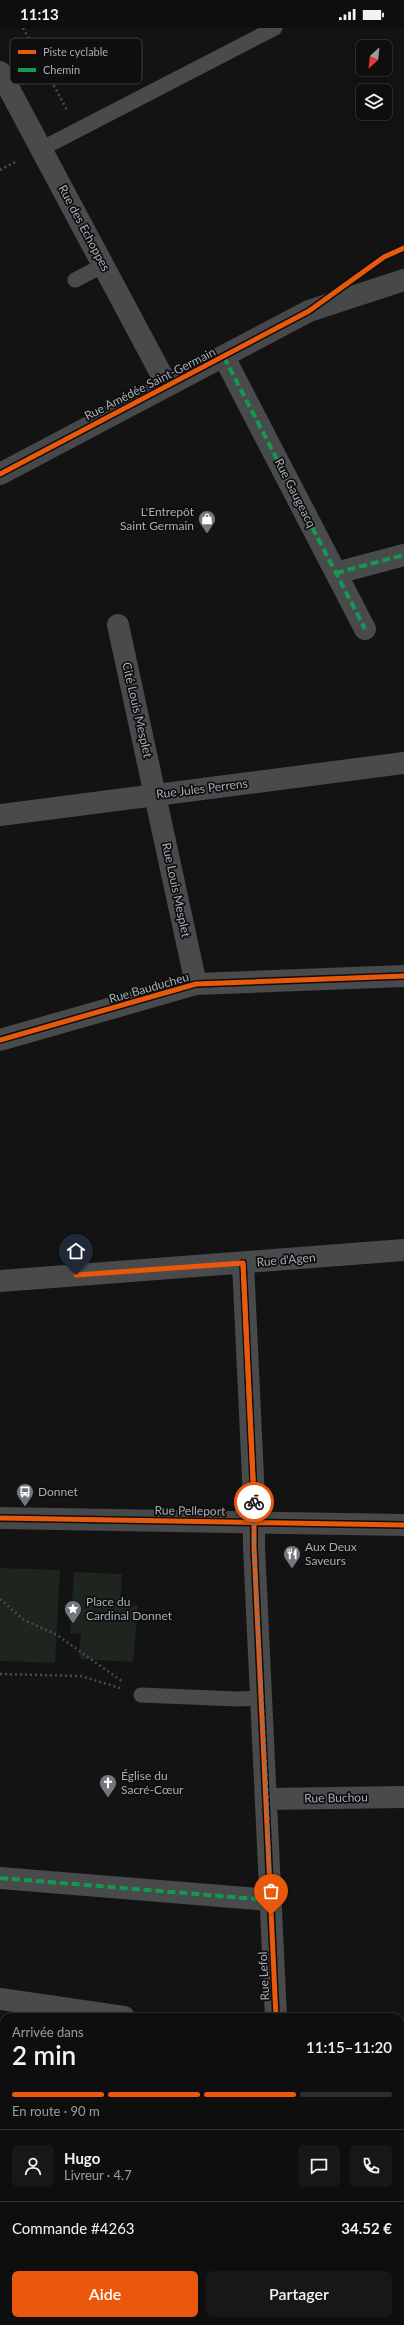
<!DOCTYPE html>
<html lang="fr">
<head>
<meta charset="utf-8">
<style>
  :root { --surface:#0e0e0f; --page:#171718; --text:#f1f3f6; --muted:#9b9c9e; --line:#2e2e2f; --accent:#ea580c }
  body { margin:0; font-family:Lato,sans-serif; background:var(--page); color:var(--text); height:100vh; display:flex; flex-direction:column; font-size:15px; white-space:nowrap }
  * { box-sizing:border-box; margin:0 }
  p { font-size:13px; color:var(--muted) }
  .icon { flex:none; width:22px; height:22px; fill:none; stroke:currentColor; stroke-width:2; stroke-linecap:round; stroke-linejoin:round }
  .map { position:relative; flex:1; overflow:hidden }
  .details { position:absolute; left:0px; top:1985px; width:404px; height:312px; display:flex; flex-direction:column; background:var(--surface); border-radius:12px 12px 0 0; box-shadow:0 2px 6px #0003,0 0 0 1px var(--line) }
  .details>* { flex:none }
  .needle { width:26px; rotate:207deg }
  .buttons { position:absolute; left:356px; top:12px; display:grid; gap:8px }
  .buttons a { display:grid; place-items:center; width:36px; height:36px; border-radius:6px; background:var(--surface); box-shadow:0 2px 6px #0003,0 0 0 1px var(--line); font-size:20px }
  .pin { position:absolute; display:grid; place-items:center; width:34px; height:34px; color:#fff; margin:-41px -17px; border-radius:50% 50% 50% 0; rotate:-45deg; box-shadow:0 0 4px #0007 }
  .pin .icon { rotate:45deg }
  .courier { position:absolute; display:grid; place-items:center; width:40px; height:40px; margin:-20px; border:3px solid #ea580c; border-radius:50%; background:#fff; color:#222; box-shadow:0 1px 5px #0007 }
  .head em { font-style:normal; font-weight:600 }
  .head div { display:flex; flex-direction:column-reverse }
  .head { display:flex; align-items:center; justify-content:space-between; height:68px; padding:0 12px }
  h1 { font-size:26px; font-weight:600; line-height:30px }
  .bar { display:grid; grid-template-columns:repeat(4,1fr); gap:6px 4px; align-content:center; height:48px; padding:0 12px }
  .bar i { height:5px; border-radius:3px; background:var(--line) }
  .bar .active { background:var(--accent) }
  .bar p { grid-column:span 4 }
  .line { display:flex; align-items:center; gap:10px; padding:0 12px; border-top:1px solid var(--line) }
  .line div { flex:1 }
  .round { display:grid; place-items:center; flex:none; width:42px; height:42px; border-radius:6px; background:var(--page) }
  .button { display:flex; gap:8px; margin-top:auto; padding:8px 12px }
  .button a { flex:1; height:46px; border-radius:6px; background:var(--accent); color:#fff; font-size:16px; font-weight:600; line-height:46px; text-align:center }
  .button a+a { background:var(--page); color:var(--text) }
  .status { display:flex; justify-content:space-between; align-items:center; height:28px; padding:0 20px; background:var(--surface); direction:ltr }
  .status svg { height:11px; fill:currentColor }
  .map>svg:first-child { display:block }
  .green { fill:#1e241e }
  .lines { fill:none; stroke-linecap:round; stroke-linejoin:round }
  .path { stroke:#494b4e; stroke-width:2.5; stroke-dasharray:2 3; stroke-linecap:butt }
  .lane { stroke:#484a4c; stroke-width:15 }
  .street { stroke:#484a4c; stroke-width:22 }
  .secondary { stroke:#47484a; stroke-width:22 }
  .quiet { stroke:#139951; stroke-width:4; stroke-dasharray:8 4; stroke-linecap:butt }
  .cycleway-casing { stroke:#0e0e0f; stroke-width:8 }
  .cycleway { stroke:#e8590c; stroke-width:5 }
  .done { stroke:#73777c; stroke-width:4; stroke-dasharray:0 7.2 }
  .route { stroke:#ea580c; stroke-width:5 }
  .labels { text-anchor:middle; stroke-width:3.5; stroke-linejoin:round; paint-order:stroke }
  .street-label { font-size:12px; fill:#a6adb4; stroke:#0e0e0f }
  .poi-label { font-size:12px; fill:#a6adb4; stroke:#0e0e0f; text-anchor:start }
  .key { fill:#0e0e0f; stroke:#3c3e41; stroke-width:1 }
  .key-label { font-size:11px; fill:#a6adb4 }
</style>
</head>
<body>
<div class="status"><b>11:13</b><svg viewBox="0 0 49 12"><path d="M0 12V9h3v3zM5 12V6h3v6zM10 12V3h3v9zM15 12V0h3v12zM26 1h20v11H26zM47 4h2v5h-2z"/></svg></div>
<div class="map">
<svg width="404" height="2297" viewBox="0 0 404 2297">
  <rect width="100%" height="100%" fill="#131314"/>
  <!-- green -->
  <path class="green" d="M0 1540 60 1542 55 1635 0 1633Z
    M74 1544 122 1546 120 1576 138 1578 133 1634 79 1631 81 1606 70 1605Z"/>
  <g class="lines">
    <!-- path -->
    <path class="path" d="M23 0 67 82
      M0 142 17 133
      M0 1571 24 1592 57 1607 123 1654
      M0 1646 81 1648 120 1660"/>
    <!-- lane -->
    <path class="lane" d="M41 121 275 0
      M75 252 104 237
      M141 1667 237 1671 262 1670
      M335 2297 338 2293"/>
    <!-- street -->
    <path class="street" d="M0 44 167 357
      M224 329 365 601
      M336 545 404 527
      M118 597 196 956
      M0 787 404 735
      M0 1012 196 956 404 948
      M243 1235 254 1471V1519L276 1989
      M0 1253 404 1222
      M267 1771 404 1769
      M0 1850 270 1872
      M0 1971 124 1989
      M400 2029H404"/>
    <!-- secondary -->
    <path class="secondary" d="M0 446 309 283 404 252
      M0 1490 404 1497"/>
    <!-- quiet -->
    <path class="quiet" d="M224 329 365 601
      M336 545 404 527
      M0 1850 270 1872"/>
    <defs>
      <path id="cycleway" d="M0 446 309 283 384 229 404 220
        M0 1012 196 956 404 948
        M243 1235 254 1471V1519L276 1989
        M0 1490 404 1497"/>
    </defs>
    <!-- cycleway casing -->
    <use href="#cycleway" class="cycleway-casing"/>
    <!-- cycleway -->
    <use href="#cycleway" class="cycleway"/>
  </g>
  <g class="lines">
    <!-- done -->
    <path class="done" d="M254 1474V1519L267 1771 271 1887"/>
    <!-- route -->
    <path class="route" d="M76 1247 243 1235 254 1474"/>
  </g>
  <!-- icons -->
  <defs>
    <symbol id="shop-pin" viewBox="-11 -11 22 30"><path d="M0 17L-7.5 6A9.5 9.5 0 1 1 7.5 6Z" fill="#73777c" stroke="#0e0e0f"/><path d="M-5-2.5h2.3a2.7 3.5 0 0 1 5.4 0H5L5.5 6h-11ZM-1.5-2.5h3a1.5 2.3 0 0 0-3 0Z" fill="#fff"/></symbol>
    <symbol id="bus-pin" viewBox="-11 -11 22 30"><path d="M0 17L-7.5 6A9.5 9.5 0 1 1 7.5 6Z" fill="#73777c" stroke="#0e0e0f"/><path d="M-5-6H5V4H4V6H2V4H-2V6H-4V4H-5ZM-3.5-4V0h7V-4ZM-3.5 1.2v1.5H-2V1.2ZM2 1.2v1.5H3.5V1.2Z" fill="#fff"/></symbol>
    <symbol id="restaurant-pin" viewBox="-11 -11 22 30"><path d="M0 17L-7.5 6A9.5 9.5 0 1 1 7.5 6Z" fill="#73777c" stroke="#0e0e0f"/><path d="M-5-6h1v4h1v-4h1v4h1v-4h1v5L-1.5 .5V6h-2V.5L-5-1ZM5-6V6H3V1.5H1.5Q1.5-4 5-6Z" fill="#fff"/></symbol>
    <symbol id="sight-pin" viewBox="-11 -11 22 30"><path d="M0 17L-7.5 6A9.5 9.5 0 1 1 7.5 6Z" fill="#73777c" stroke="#0e0e0f"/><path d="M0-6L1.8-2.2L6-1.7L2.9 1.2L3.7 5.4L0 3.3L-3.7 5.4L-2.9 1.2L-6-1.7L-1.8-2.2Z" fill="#fff"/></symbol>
    <symbol id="church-pin" viewBox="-11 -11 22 30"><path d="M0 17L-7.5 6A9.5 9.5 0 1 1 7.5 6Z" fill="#73777c" stroke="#0e0e0f"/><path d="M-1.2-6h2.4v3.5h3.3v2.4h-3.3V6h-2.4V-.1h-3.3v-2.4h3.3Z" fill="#fff"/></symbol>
  </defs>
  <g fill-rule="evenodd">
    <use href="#shop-pin" x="197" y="481" width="20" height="27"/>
    <use href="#bus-pin" x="15" y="1454" width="20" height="27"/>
    <use href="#restaurant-pin" x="282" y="1516" width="20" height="27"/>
    <use href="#sight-pin" x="63" y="1571" width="20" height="27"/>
    <use href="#church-pin" x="98" y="1745" width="20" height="27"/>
  </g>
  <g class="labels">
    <!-- street labels -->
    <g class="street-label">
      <text transform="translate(84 200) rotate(62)" y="4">Rue des Echoppes</text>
      <text transform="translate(150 356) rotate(-27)" y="4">Rue Amédée Saint-Germain</text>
      <text transform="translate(295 465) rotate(63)" y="4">Rue Gaugeacq</text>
      <text transform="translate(137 682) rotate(77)" y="4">Cité Louis Mesplet</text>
      <text transform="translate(202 761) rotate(-7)" y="4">Rue Jules Perrens</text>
      <text transform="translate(176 862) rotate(78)" y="4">Rue Louis Mesplet</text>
      <text transform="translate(149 960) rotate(-16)" y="4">Rue Bauducheu</text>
      <text transform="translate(286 1232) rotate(-5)" y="4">Rue d'Agen</text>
      <text transform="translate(190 1483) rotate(1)" y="4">Rue Pelleport</text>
      <text transform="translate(336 1770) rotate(-1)" y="4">Rue Buchou</text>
      <text transform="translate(264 1948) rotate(-93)" y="4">Rue Lefol</text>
    </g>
    <!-- poi labels -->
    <g class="poi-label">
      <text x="194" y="488" text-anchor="end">L'Entrepôt<tspan x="194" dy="14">Saint Germain</tspan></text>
      <text x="38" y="1468">Donnet</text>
      <text x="305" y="1523">Aux Deux<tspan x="305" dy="14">Saveurs</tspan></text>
      <text x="86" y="1578">Place du<tspan x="86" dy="14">Cardinal Donnet</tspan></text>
      <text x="121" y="1752">Église du<tspan x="121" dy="14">Sacré-Cœur</tspan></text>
    </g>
  </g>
  <!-- legend -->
  <rect x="10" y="10" width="132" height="46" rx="6" class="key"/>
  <rect x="18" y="22" width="18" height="4" fill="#e8590c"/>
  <rect x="18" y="40" width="18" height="4" fill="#139951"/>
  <g class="key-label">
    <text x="43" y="28">Piste cyclable</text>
    <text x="43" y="46">Chemin</text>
  </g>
</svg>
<div class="buttons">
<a><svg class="needle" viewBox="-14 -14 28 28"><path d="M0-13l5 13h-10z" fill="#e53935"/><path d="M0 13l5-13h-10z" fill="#9b9c9e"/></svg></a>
<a><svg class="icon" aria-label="layers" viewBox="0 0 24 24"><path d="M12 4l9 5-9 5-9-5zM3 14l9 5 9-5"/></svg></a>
</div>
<div class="pin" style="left:271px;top:1887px;background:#ea580c"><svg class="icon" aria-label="bag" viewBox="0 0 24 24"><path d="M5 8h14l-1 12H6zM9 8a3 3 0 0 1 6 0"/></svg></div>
<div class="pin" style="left:76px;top:1247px;background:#1f2937"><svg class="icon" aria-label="home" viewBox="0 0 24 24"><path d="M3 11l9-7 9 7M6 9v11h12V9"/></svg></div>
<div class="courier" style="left:254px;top:1474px"><svg class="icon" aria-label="bike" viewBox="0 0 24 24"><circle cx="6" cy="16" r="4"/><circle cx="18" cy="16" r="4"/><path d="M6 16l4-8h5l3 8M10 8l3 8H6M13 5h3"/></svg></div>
<section class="details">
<div class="head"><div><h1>2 min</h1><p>Arrivée dans</p></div><em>11:15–11:20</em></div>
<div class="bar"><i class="active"></i><i class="active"></i><i class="active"></i><i></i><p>En route · 90 m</p></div>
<div class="line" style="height:72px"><a class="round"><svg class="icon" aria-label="person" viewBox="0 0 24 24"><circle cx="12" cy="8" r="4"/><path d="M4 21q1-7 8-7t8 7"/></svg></a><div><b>Hugo</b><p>Livreur · 4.7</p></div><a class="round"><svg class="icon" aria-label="chat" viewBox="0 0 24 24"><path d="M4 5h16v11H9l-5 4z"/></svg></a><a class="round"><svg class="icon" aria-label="phone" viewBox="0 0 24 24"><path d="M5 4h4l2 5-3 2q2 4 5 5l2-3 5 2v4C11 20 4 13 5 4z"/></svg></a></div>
<div class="line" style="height:52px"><div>Commande #4263</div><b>34.52 €</b></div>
<div class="button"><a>Aide</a><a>Partager</a></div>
</section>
</div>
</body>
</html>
